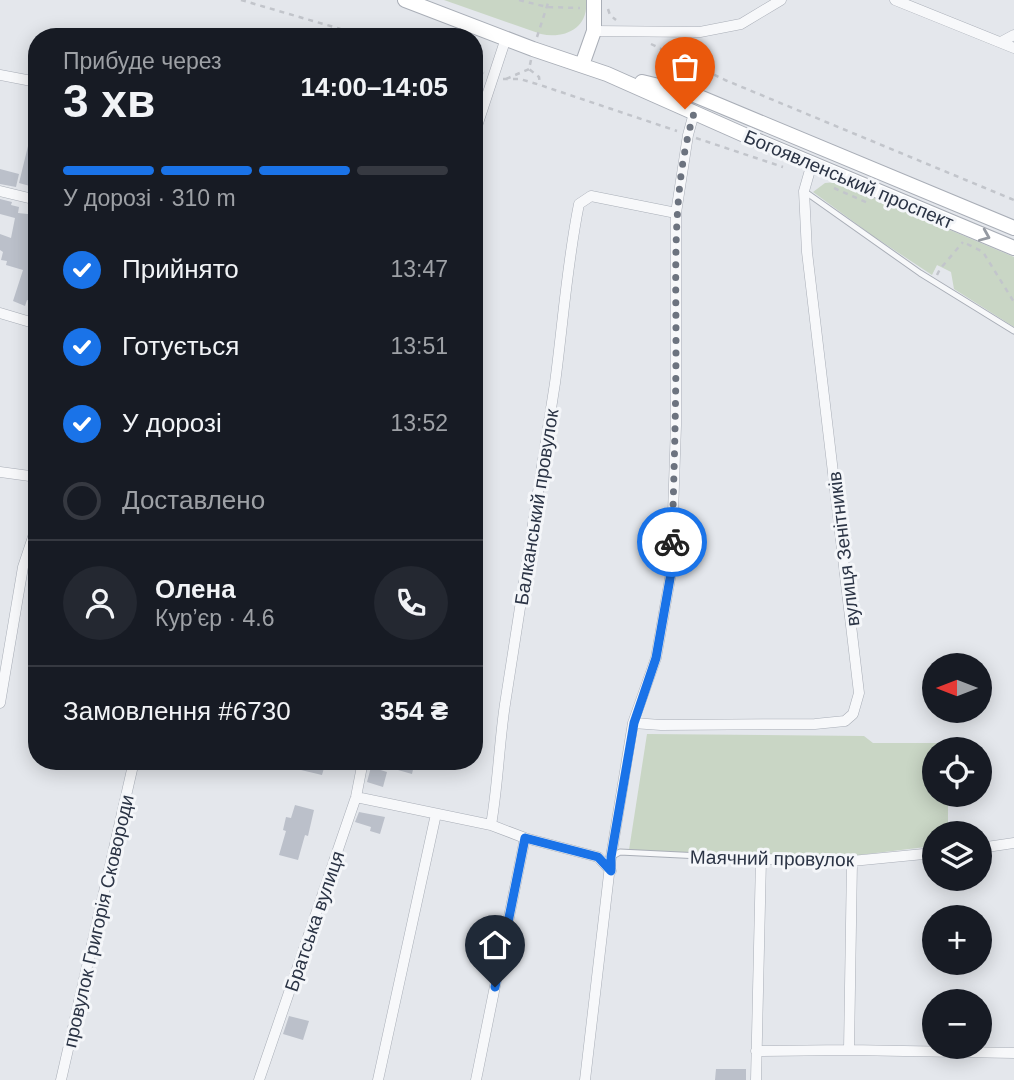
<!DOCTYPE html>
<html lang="uk">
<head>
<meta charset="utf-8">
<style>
  :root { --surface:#171b24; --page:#242831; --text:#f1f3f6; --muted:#9ea1a6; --line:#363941; --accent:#1a73e8 }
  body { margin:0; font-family:Arial,sans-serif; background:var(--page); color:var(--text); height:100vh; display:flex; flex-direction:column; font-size:26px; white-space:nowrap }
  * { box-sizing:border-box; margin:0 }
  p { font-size:23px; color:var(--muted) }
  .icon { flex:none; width:38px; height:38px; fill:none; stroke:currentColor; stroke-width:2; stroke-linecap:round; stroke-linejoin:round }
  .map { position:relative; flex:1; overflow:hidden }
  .panel { position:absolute; left:28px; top:28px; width:455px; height:742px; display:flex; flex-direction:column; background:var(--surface); border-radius:28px; box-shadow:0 4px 18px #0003 }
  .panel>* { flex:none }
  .needle { width:46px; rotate:270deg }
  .buttons { position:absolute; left:922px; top:653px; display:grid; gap:14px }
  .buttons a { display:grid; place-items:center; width:70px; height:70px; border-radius:50%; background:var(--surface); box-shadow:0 4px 18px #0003; font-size:35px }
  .pin { position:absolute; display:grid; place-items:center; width:60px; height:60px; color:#fff; margin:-72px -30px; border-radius:50% 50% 50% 0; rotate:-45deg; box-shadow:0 0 7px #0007 }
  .pin .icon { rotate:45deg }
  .courier { position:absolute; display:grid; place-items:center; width:70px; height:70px; margin:-35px; border:5px solid #1a73e8; border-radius:50%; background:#fff; color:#222; box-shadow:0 2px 9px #0007 }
  .head em { font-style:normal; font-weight:700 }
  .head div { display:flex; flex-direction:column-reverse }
  .head { display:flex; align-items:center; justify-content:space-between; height:119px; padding:0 35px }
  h1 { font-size:46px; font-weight:700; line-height:52px }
  .bar { display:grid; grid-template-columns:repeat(4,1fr); gap:10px 7px; align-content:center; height:84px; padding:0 35px }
  .bar i { height:9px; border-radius:5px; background:var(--line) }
  .bar .active { background:var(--accent) }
  .bar p { grid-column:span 4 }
  .line { display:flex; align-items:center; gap:18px; padding:0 35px; border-top:2px solid var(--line) }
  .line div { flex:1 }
  .round { display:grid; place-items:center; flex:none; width:74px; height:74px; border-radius:37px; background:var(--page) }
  ol { padding:0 35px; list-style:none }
  li { display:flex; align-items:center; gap:21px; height:77px }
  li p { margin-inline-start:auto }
  li .icon { padding:7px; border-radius:50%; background:var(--accent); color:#fff; stroke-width:4 }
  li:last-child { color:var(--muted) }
  li i { width:38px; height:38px; border:4px solid var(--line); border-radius:50% }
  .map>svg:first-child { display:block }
  .green { fill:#c9d6c5 }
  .building { fill:#bbc0ca }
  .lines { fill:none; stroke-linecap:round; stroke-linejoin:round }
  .lane-casing { stroke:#a9aeb7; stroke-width:7 }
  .street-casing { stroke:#a9aeb7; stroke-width:11 }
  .secondary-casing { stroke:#a9aeb7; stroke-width:16 }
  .path { stroke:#c2c5cb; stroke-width:2.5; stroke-dasharray:5 5; stroke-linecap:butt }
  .lane { stroke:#f7f8fa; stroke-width:5 }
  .street { stroke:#f7f8fa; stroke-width:10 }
  .secondary { stroke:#fff; stroke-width:14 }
  .oneway { stroke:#959aa2 }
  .done { stroke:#6c737f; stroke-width:7; stroke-dasharray:0 12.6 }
  .route { stroke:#1a73e8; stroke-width:9 }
  .labels { text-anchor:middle; stroke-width:6; stroke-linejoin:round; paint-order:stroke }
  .street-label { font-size:19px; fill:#2b3445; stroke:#f4f6f9 }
</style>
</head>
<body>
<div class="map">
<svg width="1014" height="1080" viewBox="0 0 1014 1080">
  <rect width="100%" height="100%" fill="#e4e7ec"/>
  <!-- green -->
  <path class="green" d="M444 0H586C589 28 565 39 541 34Z
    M836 182 1014 257V327L954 289 951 272 937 265 932 275 873 236 813 192 825 183Z
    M647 734 864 736 873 743H947V749H934V794L948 795V833H934V846L851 856H763L629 850Z"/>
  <!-- building -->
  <path class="building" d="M28 146 37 147V158L30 186 19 183Z
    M0 169 19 174 16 187 0 184Z
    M0 199 12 202 11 205 19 207 18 213 37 215V268L30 290 34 292 31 301 27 300 25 306 13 301 23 270 6 265 7 261 1 260 3 252 0 250V234L11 238 15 218 0 214Z
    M303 761H326L322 775 301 770Z
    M378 761H415L412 774 377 764Z
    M371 767 387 772 383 787 367 782Z
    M295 805 314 810 308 836 305 835 298 860 279 855 286 831 283 830 286 817 291 818Z
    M359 812 385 817 380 834 370 831 371 827 355 822Z
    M289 1016 309 1021 303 1040 283 1034Z
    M716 1069H746V1080H715Z"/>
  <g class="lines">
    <defs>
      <path id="lane" d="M804 191 920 273 1014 331
        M611 857 620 852 761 859"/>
      <path id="street" d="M895 0 1014 48
        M594 31 700 32 741 24 781 0
        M1001 42 1014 35
        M0 75 37 82
        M474 144 477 126 506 38
        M0 191 37 200
        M0 313 37 324
        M0 472 37 477
        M0 703 23 567 37 525
        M633 723 661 725 815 724 845 721 853 714 859 693 807 252 804 191 812 163
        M356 797 491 825 525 838 598 857 611 871
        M491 825C498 785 499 744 505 704 522 597 539 490 555 383 563 323 567 263 579 204L591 196 676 213
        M980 848 1014 843
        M849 1050 852 861
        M756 1051 849 1050 1014 1053
        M61 1080 134 761
        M259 1080 356 797 363 761
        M378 1080 436 814
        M476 1080 525 838
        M585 1080 611 857 633 723 656 658 671 573 676 425V213L688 135 694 113
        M756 1080 761 859 852 861 934 853"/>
      <path id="secondary" d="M405 0 533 49 607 74 749 137 1014 248
        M582 65 594 31V0
        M642 82 692 94 1014 228"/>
    </defs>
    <!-- lane casing -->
    <use href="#lane" class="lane-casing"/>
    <!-- street casing -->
    <use href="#street" class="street-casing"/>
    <!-- secondary casing -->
    <use href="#secondary" class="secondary-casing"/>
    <!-- path -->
    <path class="path" d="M241 0 368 37
      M519 0 547 7 580 8
      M608 9 610 15 616 20
      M537 37 549 0
      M651 44 725 80 1014 200
      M531 60 529 69 539 77 540 85
      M474 70 484 73
      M503 79H520L540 85 677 131
      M506 79 529 69
      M696 138 783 167
      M834 188 870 204
      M967 244 983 252 1014 302
      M937 275 940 269 963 242"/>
    <!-- lane -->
    <use href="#lane" class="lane"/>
    <!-- street -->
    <use href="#street" class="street"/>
    <!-- secondary -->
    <use href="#secondary" class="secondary"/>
  </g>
  <!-- one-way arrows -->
  <defs><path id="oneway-chevron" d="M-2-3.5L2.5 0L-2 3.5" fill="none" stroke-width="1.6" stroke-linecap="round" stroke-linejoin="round" transform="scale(1.75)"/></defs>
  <use class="oneway" href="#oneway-chevron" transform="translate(985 236) rotate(23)"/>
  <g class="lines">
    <!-- done -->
    <path class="done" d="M672 542C674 475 676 408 676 340 676 264 672 187 694 113L685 109"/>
    <!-- route -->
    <path class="route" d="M495 987 525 838 598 857 611 871V857L634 723 656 658 671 573 672 542"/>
  </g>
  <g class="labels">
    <!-- street labels -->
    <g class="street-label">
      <text transform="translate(849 179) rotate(23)" y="7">Богоявленський проспект</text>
      <text transform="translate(536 507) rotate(-81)" y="7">Балканський провулок</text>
      <text transform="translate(843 549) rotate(-97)" y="7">вулиця Зенітників</text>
      <text transform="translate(772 858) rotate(1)" y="7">Маячний провулок</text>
      <text transform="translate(98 921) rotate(-77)" y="7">провулок Григорія Сковороди</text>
      <text transform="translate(314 921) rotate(-71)" y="7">Братська вулиця</text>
    </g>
  </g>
</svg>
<div class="buttons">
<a><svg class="needle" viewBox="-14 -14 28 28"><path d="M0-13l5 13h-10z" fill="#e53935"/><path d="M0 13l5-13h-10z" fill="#9ea1a6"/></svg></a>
<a><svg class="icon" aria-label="locate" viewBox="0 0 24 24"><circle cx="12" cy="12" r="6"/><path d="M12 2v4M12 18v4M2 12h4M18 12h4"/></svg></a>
<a><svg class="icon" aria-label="layers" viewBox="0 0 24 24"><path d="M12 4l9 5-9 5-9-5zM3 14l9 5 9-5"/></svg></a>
<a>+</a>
<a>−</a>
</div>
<div class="pin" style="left:685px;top:109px;background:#ea580c"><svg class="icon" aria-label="bag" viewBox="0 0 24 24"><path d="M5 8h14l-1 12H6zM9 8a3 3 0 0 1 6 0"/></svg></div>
<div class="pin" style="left:495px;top:987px;background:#1f2937"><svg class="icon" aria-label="home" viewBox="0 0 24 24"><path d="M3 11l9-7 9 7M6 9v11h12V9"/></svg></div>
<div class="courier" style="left:672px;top:542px"><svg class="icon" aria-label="bike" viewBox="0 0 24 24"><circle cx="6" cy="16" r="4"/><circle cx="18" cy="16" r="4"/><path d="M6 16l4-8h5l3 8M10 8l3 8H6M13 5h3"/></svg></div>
<section class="panel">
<div class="head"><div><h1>3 хв</h1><p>Прибуде через</p></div><em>14:00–14:05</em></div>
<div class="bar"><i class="active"></i><i class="active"></i><i class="active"></i><i></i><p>У дорозі · 310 m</p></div>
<ol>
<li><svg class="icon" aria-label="check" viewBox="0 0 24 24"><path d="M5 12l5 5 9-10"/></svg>Прийнято<p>13:47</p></li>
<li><svg class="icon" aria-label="check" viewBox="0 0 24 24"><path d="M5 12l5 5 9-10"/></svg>Готується<p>13:51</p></li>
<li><svg class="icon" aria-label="check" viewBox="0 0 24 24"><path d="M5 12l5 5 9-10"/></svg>У дорозі<p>13:52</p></li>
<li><i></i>Доставлено</li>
</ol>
<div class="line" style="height:126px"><a class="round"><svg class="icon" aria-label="person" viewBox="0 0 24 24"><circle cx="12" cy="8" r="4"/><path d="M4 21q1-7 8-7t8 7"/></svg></a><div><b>Олена</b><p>Кур’єр · 4.6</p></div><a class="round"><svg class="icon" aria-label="phone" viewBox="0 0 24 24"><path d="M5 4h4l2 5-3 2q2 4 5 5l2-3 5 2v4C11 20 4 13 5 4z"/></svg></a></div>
<div class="line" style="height:91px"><div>Замовлення #6730</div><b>354 ₴</b></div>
</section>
</div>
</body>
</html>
